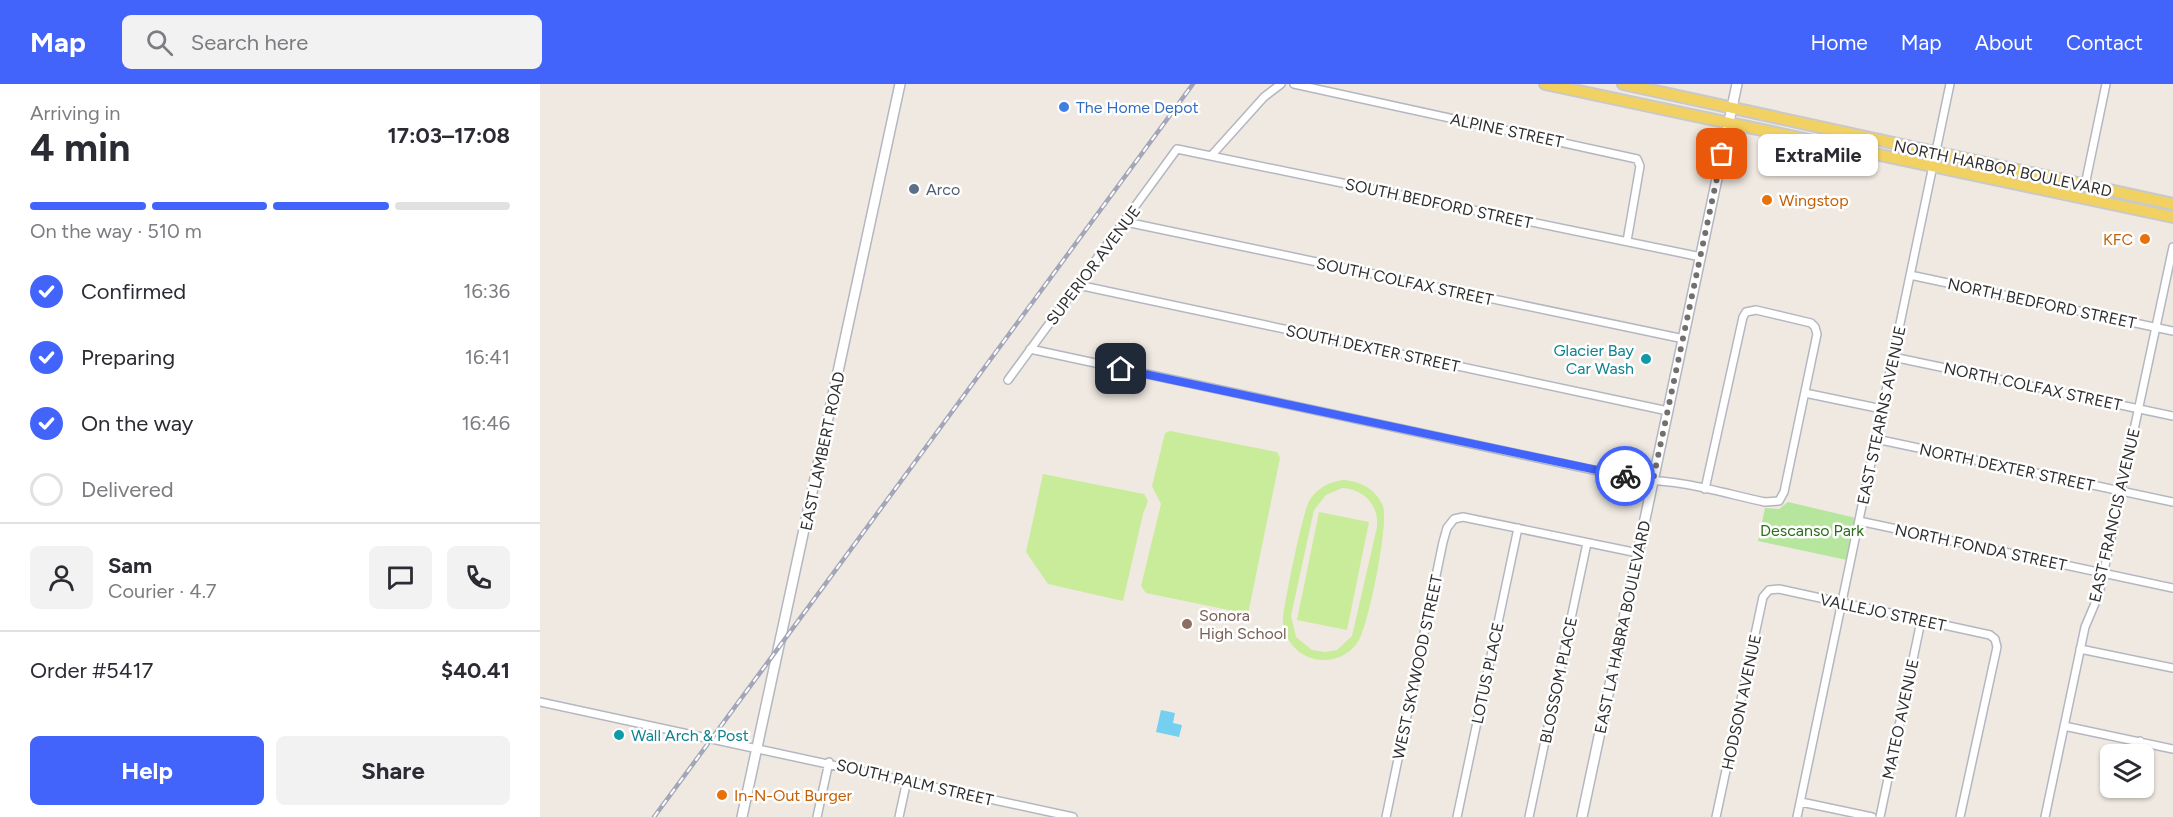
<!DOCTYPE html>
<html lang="en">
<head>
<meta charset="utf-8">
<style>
  :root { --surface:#fff; --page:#f2f2f3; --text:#2b2b33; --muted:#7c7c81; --line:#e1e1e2; --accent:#4264fb }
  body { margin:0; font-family:Figtree,sans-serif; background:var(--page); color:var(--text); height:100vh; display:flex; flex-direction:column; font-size:22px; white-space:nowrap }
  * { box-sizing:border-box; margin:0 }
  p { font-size:20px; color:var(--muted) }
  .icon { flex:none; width:33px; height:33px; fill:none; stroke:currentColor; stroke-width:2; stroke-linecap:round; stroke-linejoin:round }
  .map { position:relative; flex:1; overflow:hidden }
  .panel { display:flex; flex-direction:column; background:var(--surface); width:540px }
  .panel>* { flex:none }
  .controls { position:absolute; left:1560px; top:660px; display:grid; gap:12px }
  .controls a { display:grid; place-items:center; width:54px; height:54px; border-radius:9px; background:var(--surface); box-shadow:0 2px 4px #0004; font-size:30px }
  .pin { position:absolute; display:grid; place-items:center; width:51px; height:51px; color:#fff; margin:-26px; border-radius:12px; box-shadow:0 3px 9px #0006 }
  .courier { position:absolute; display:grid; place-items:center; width:60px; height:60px; margin:-30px; border:4px solid #4264fb; border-radius:50%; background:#fff; color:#222; box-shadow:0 2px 8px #0007 }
  .bubble { position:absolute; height:42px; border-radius:9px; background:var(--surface); box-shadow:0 2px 4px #0004; font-size:20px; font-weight:700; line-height:42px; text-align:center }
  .summary em { font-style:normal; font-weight:700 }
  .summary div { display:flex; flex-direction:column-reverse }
  .summary { display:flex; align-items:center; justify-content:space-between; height:102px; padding:0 30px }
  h1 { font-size:39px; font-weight:700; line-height:45px }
  .bar { display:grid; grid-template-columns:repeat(4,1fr); gap:9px 6px; align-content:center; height:72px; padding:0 30px }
  .bar i { height:8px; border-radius:4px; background:var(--line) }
  .bar .active { background:var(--accent) }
  .bar p { grid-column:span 4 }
  .line { display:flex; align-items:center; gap:15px; padding:0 30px; border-top:2px solid var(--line) }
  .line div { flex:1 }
  .round { display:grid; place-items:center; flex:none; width:63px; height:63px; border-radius:9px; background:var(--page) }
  ol { padding:0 30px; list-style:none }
  li { display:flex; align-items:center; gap:18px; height:66px }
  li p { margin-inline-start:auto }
  li .icon { padding:6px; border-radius:50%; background:var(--accent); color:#fff; stroke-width:4 }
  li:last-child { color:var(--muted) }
  li i { width:33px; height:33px; border:3px solid var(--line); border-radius:50% }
  .button { display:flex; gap:12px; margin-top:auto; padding:12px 30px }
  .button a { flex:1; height:69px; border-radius:9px; background:var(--accent); color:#fff; font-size:24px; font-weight:700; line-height:69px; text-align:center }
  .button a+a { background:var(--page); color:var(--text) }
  header { display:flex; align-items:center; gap:36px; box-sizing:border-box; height:84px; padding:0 30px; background:var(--accent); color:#fff }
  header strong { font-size:28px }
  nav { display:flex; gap:33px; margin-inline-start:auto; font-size:21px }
  .search { width:420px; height:54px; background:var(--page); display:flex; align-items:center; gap:15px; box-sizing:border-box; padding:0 21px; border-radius:9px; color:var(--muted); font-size:22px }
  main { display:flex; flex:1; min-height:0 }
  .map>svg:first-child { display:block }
  .green { fill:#b6e59e }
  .pitch { fill:#c9ec9a; fill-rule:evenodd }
  .water { fill:#75cff0 }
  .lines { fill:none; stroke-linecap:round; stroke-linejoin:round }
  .street-casing { stroke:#b4b7c1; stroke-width:10 }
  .secondary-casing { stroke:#b4b7c1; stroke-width:12 }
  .primary-casing { stroke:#c9c9c9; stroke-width:14 }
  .street { stroke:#fff; stroke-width:7 }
  .secondary { stroke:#fff; stroke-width:9 }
  .primary { stroke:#f2d163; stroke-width:10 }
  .rail-casing { stroke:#a3a6b8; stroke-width:4.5 }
  .rail { stroke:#fff; stroke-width:2; stroke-dasharray:7; stroke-linecap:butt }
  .done { stroke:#726f6d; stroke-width:6; stroke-dasharray:0 10.8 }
  .route { stroke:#4264fb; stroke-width:8 }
  .shop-dot { fill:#3f7fe0; stroke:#fff; stroke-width:2 }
  .service-dot { fill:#5c6f8a; stroke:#fff; stroke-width:2 }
  .food-dot { fill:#e8710a; stroke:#fff; stroke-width:2 }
  .culture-dot { fill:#0f9aa8; stroke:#fff; stroke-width:2 }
  .education-dot { fill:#8d6e63; stroke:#fff; stroke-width:2 }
  .labels { text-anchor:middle; stroke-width:5; stroke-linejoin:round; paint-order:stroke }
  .shop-label { font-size:16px; fill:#366cbe; stroke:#fff; text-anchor:start }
  .street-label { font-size:16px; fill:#2e2e2e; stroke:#fff }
  .service-label { font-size:16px; fill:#4e5e75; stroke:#fff; text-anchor:start }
  .food-label { font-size:16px; fill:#c56008; stroke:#fff; text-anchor:start }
  .culture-label { font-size:16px; fill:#0d838f; stroke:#fff; text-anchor:end }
  .park-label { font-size:16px; fill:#2c6e1b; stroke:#fff }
  .education-label { font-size:16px; fill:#785e54; stroke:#fff; text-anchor:start }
</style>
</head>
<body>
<header>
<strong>Map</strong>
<div class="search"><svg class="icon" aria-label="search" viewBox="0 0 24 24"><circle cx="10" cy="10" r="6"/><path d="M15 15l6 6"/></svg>Search here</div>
<nav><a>Home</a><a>Map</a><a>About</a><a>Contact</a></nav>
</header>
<main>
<section class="panel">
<div class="summary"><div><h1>4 min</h1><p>Arriving in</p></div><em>17:03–17:08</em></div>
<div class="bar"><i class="active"></i><i class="active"></i><i class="active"></i><i></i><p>On the way · 510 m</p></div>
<ol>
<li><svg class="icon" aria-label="check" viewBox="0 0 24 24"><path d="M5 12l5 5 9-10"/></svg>Confirmed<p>16:36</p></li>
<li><svg class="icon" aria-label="check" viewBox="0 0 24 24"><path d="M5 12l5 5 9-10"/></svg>Preparing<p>16:41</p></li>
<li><svg class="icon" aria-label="check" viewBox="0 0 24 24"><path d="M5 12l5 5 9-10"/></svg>On the way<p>16:46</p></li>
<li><i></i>Delivered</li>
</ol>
<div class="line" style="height:108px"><a class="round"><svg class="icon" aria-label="person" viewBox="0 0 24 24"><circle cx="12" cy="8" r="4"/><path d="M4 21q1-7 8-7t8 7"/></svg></a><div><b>Sam</b><p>Courier · 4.7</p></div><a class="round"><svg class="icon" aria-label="chat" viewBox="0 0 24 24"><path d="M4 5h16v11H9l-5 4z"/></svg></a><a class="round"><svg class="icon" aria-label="phone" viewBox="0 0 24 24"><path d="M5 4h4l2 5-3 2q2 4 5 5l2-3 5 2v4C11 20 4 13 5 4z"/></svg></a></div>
<div class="line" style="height:78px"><div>Order #5417</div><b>$40.41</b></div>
<div class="button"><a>Help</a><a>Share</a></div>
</section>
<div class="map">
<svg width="1633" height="733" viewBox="0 0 1633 733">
  <rect width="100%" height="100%" fill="#efe9e1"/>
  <!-- green -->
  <path class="green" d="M1248 418 1316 434 1307 476 1218 457 1225 424 1239 425Z"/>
  <!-- pitch -->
  <path class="pitch" d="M630 347 737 368 740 374 708 530 606 509 601 502 621 420 612 402 625 349Z
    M503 390 604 410 608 417 603 430 583 517 508 500 486 468Z
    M803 396C820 397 836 405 843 422 849 439 829 539 819 556 805 580 771 583 753 562 747 555 744 546 743 537 743 523 763 428 769 417 777 404 789 398 803 396ZM802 404C824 405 839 421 837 443L812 552 797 566 785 568 772 566 756 553 751 532 774 426 786 411Z
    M779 428 829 438 807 546 757 536Z"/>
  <!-- water -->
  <path class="water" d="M621 626 635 629 633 639 642 641 639 653 616 648Z"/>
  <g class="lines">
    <defs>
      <path id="street" d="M754 0 1097 75 1100 82 1087 157
        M671 72 724 13 741 0
        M1545 101 1566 0
        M586 138 1144 255
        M1370 191 1633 247
        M538 201 1128 327
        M490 265 1100 396C1142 396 1183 409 1225 418L1239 417 1244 408 1277 250 1275 243 1271 239 1216 226 1206 228 1203 233 1165 405
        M1353 273 1633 332
        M468 296 637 65 1161 173
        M1265 309 1342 325
        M1336 355 1633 418
        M1319 437 1633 504
        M1540 565 1633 584
        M0 618 533 733
        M1524 642 1633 665
        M1597 670 1600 657
        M1261 718 1332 733
        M277 733 289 678
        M359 733 367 696
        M846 733 903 458 907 444 914 435 923 433 1098 469
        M917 733 978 444
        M989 733 1047 459
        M1176 733 1223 513 1229 506 1239 505 1450 551 1455 555 1457 563 1420 733
        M1257 733 1410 0
        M1340 733 1381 537
        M1505 733 1545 543 1559 510 1633 163"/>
      <path id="secondary" d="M202 733 360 0
        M1042 733 1197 0"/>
      <path id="primary" d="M1005 0 1633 133
        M1083 0 1633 120"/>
    </defs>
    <!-- street casing -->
    <use href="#street" class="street-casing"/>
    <!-- secondary casing -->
    <use href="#secondary" class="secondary-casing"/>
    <!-- primary casing -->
    <use href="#primary" class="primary-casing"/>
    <!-- street -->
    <use href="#street" class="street"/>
    <!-- secondary -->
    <use href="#secondary" class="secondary"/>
    <!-- primary -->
    <use href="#primary" class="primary"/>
    <defs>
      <path id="rail" d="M114 733 653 0"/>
    </defs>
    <!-- rail casing -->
    <use href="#rail" class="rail-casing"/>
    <!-- rail -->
    <use href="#rail" class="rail"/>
  </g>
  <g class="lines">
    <!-- done -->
    <path class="done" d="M1085 392 1113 396 1182 70"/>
    <!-- route -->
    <path class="route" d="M581 285 1085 392"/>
  </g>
  <!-- markers -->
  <circle class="shop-dot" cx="524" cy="23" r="6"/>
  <circle class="service-dot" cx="374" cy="105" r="6"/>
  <g class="food-dot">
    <circle cx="1227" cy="116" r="6"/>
    <circle cx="1605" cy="155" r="6"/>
    <circle cx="182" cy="711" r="6"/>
  </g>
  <g class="culture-dot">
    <circle cx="1106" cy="275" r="6"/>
    <circle cx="79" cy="651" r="6"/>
  </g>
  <circle class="education-dot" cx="647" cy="540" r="6"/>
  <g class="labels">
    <!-- shop labels -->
    <g class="shop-label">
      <text x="536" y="29">The Home Depot</text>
    </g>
    <!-- street labels -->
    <g class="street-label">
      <text transform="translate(967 46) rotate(12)" y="6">ALPINE STREET</text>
      <text transform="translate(1463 84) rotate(12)" y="6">NORTH HARBOR BOULEVARD</text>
      <text transform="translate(899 119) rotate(12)" y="6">SOUTH BEDFORD STREET</text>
      <text transform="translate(553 181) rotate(-53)" y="6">SUPERIOR AVENUE</text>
      <text transform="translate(865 197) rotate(12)" y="6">SOUTH COLFAX STREET</text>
      <text transform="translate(1502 219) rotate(12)" y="6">NORTH BEDFORD STREET</text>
      <text transform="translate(833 264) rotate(12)" y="6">SOUTH DEXTER STREET</text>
      <text transform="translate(1493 302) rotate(12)" y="6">NORTH COLFAX STREET</text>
      <text transform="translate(1341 331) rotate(-78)" y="6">EAST STEARNS AVENUE</text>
      <text transform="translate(282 367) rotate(-78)" y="6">EAST LAMBERT ROAD</text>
      <text transform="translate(1467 383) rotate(12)" y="6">NORTH DEXTER STREET</text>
      <text transform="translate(1574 431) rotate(-77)" y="6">EAST FRANCIS AVENUE</text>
      <text transform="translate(1441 463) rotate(12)" y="6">NORTH FONDA STREET</text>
      <text transform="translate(1343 528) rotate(12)" y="6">VALLEJO STREET</text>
      <text transform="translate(1082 543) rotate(-78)" y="6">EAST LA HABRA BOULEVARD</text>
      <text transform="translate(877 583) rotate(-78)" y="6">WEST SKYWOOD STREET</text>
      <text transform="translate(947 589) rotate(-78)" y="6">LOTUS PLACE</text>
      <text transform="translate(1018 596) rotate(-78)" y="6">BLOSSOM PLACE</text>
      <text transform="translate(1201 618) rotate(-78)" y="6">HODSON AVENUE</text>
      <text transform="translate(1360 635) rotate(-78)" y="6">MATEO AVENUE</text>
      <text transform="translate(375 698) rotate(13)" y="6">SOUTH PALM STREET</text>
    </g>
    <!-- service labels -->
    <g class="service-label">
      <text x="386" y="111">Arco</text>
    </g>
    <!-- food labels -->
    <g class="food-label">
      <text x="1239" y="122">Wingstop</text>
      <text x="1593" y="161" text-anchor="end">KFC</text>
      <text x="194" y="717">In-N-Out Burger</text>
    </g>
    <!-- culture labels -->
    <g class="culture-label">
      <text x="1094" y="272">Glacier Bay<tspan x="1094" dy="18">Car Wash</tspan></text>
      <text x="91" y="657" text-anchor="start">Wall Arch &amp; Post</text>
    </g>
    <!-- park labels -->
    <g class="park-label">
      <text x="1272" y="452">Descanso Park</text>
    </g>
    <!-- education labels -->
    <g class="education-label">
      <text x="659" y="537">Sonora<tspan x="659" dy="18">High School</tspan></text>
    </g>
  </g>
</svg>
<div class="controls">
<a><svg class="icon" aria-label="layers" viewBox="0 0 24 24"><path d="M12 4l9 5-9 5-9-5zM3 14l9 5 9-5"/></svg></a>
</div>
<div class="pin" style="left:1182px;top:70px;background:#ea580c"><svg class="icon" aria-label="bag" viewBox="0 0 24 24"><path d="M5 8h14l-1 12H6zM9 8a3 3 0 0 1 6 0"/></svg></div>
<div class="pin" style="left:581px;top:285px;background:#1f2937"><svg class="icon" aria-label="home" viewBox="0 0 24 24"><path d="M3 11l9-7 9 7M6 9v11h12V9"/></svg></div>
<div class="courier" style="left:1085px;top:392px"><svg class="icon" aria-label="bike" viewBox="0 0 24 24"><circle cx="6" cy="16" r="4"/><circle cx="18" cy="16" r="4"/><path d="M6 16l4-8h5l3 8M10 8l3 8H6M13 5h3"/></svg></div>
<div class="bubble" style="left:1218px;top:50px;width:120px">ExtraMile</div>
</div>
</main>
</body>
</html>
